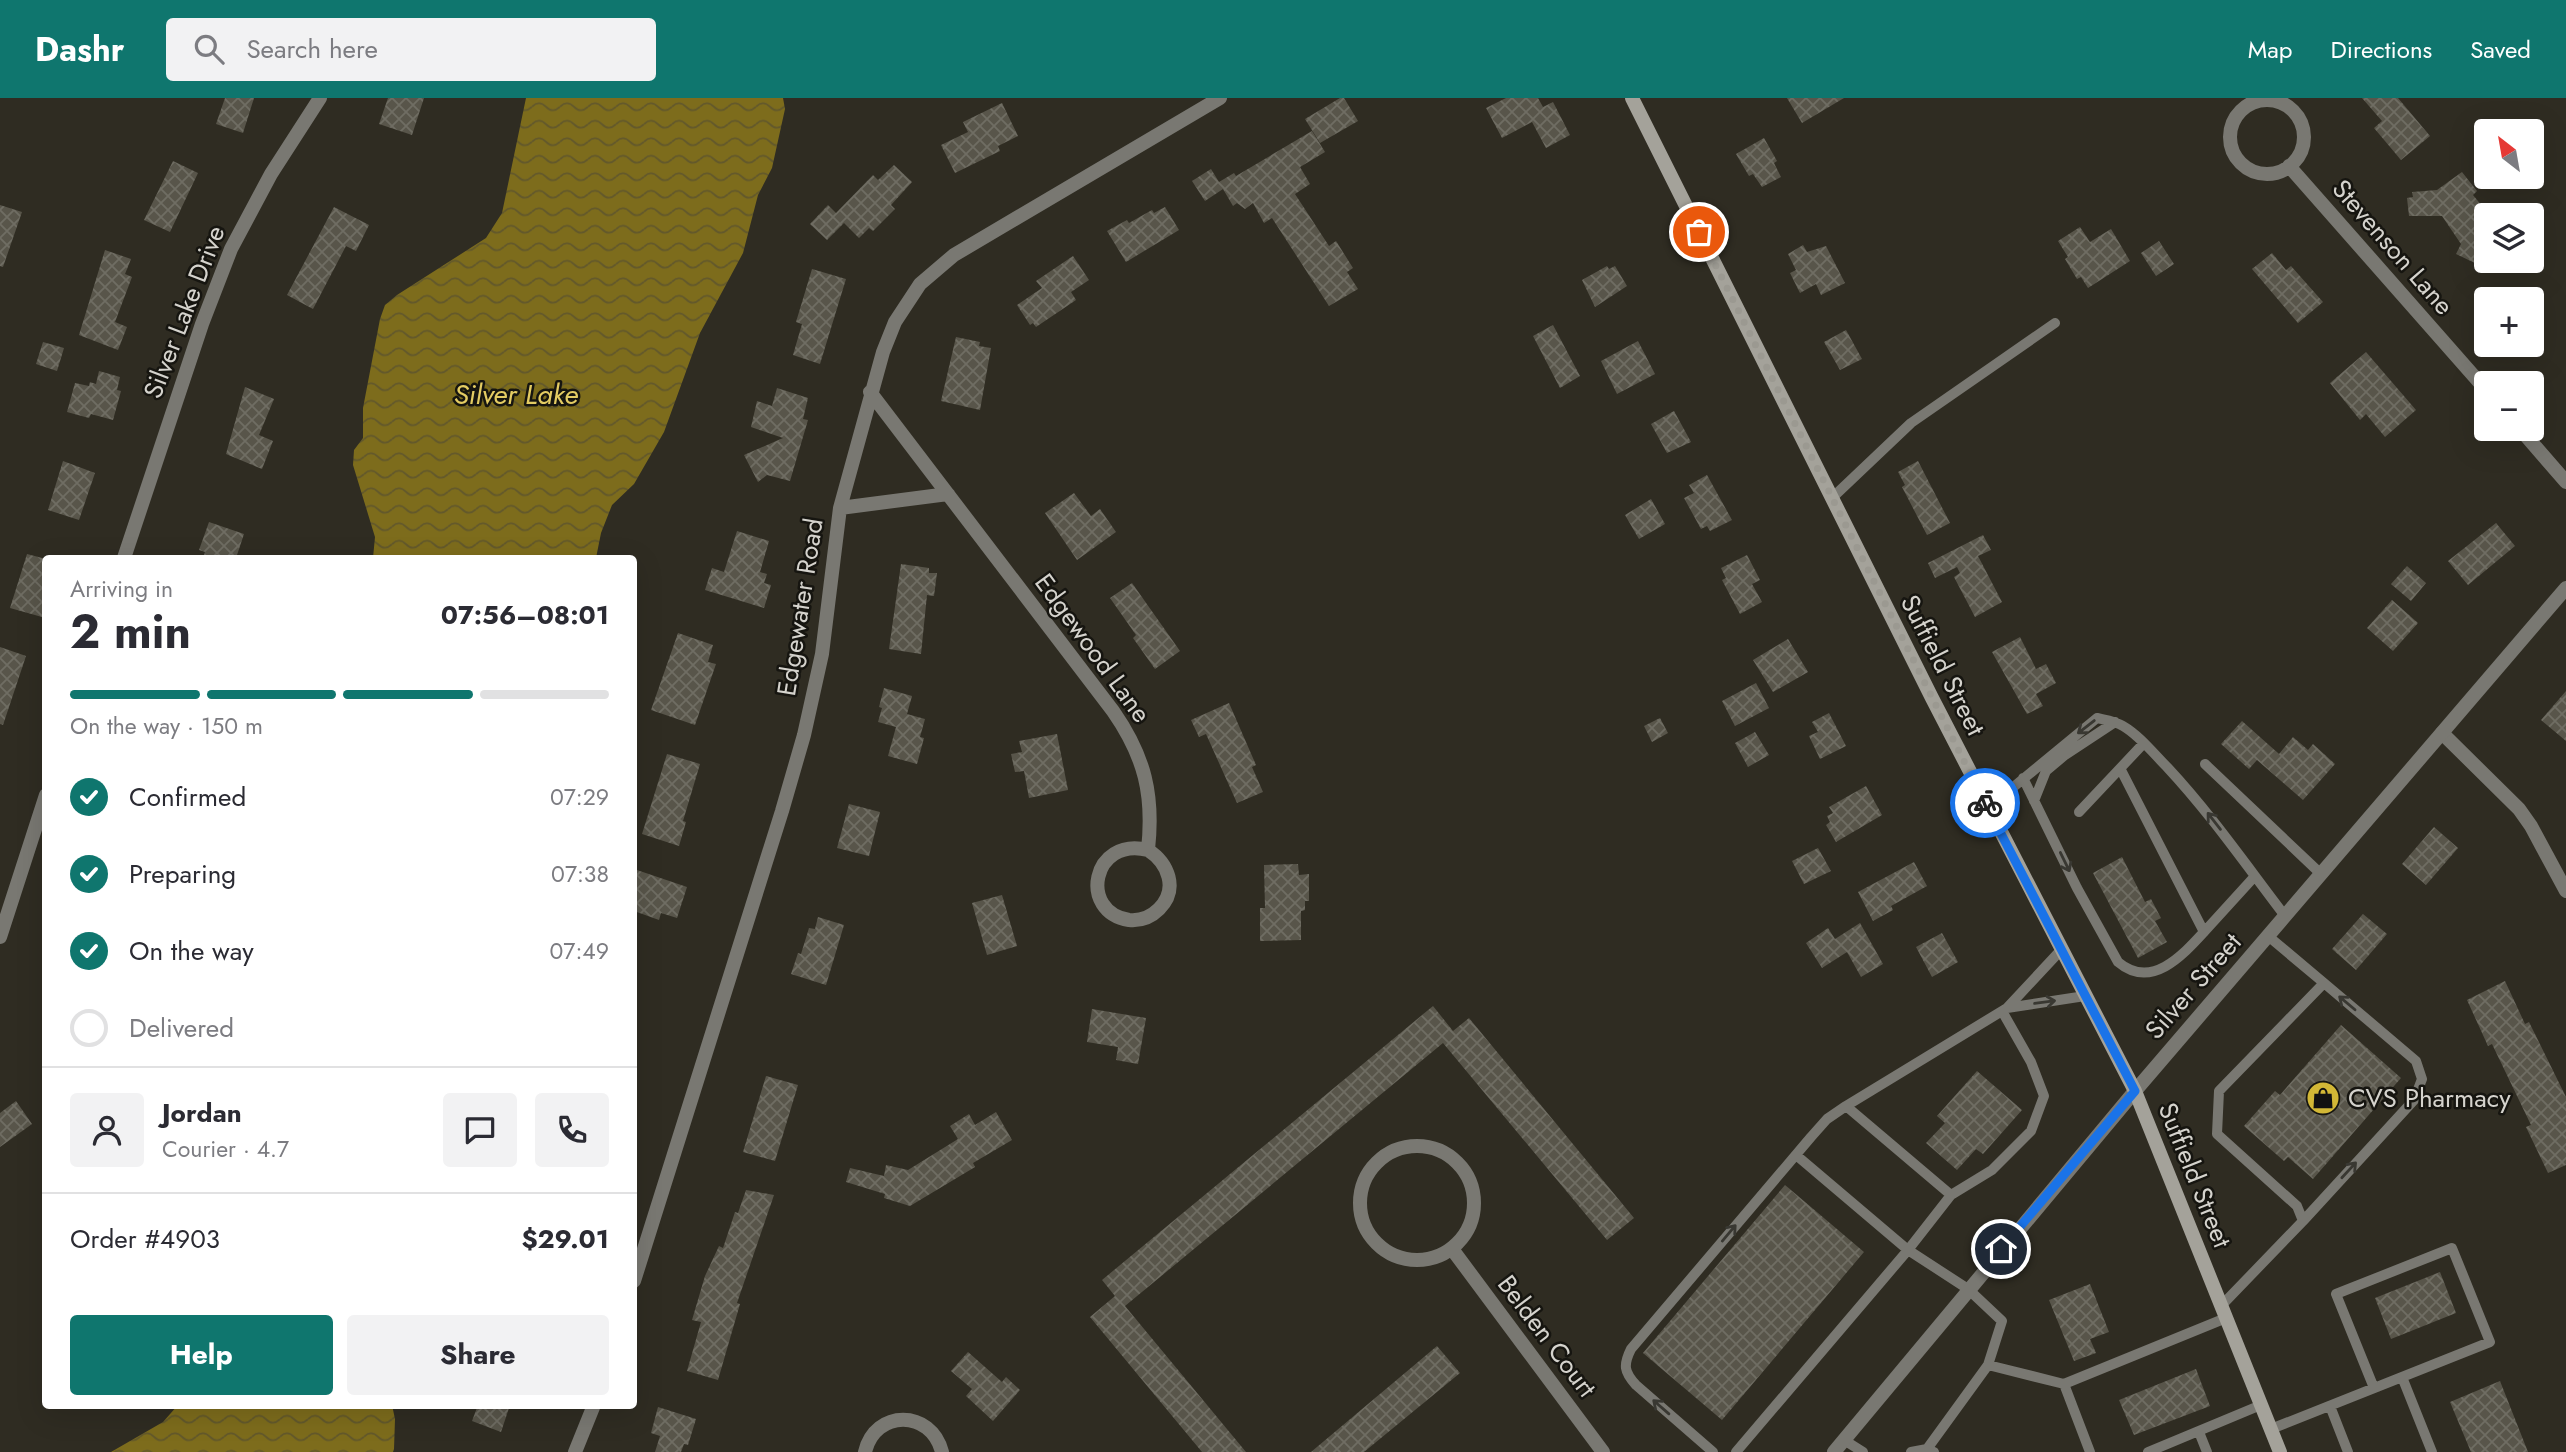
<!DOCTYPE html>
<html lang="en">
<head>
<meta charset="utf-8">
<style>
  :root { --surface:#fff; --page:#f2f2f3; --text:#2b2b33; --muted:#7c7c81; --line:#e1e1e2; --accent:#0f766e }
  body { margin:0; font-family:Jost,sans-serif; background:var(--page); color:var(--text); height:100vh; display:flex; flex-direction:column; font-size:26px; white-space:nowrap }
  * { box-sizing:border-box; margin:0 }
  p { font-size:23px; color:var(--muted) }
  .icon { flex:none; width:38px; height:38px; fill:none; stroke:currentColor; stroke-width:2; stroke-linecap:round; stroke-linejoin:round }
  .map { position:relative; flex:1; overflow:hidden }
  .details { position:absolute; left:42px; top:457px; width:595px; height:854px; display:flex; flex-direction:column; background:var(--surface); border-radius:7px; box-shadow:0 7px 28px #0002 }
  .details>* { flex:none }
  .needle { width:46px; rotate:329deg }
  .controls { position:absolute; left:2474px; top:21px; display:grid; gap:14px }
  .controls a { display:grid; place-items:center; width:70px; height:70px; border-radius:7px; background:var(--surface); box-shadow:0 7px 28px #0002; font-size:35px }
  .pin { position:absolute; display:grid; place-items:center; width:60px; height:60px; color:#fff; margin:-30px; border:4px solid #fff; border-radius:50%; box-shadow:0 2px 7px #0007 }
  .courier { position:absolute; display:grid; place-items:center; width:70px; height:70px; margin:-35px; border:5px solid #1a73e8; border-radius:50%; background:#fff; color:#222; box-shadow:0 2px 9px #0007 }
  .headline em { font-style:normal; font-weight:700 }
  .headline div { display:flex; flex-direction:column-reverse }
  .headline { display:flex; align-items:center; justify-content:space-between; height:119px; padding:0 28px }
  h1 { font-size:46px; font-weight:700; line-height:52px }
  .bar { display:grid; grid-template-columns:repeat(4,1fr); gap:10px 7px; align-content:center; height:84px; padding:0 28px }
  .bar i { height:9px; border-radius:5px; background:var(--line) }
  .bar .active { background:var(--accent) }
  .bar p { grid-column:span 4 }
  .line { display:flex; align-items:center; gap:18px; padding:0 28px; border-top:2px solid var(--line) }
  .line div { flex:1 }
  .round { display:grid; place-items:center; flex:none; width:74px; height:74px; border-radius:7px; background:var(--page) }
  ol { padding:0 28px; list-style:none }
  li { display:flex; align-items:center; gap:21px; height:77px }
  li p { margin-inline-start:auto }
  li .icon { padding:7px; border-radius:50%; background:var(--accent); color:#fff; stroke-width:4 }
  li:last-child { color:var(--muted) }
  li i { width:38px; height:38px; border:4px solid var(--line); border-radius:50% }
  .action { display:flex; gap:14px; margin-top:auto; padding:14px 28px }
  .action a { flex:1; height:80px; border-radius:7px; background:var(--accent); color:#fff; font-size:28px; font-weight:700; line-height:80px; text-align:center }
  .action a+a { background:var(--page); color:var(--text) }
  header { display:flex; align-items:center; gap:42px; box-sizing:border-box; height:98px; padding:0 35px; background:var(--accent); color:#fff }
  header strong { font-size:33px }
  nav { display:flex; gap:38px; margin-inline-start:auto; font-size:24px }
  .search { width:490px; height:63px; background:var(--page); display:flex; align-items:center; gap:18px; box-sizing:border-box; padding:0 24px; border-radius:7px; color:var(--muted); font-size:26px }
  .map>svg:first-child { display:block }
  .water { fill:url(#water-waves) }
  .building { fill:url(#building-cross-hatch) }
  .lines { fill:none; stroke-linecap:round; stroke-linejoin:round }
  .service { stroke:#797872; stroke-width:10 }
  .minor { stroke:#797872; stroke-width:14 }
  .tertiary { stroke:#797872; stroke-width:14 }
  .secondary { stroke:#a4a29a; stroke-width:14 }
  .oneway { stroke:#393832 }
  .done { stroke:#9b9991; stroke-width:7; stroke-dasharray:0 12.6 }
  .route { stroke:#1a73e8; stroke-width:9 }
  .labels { text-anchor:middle; stroke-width:5; stroke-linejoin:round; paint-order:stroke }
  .street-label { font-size:26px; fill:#d5d3cd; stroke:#161510 }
  .poi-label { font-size:26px; fill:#d5d3cd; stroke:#161510; text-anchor:start }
  .water-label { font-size:28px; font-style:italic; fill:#e4cc63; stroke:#161510 }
</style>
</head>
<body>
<header>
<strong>Dashr</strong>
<div class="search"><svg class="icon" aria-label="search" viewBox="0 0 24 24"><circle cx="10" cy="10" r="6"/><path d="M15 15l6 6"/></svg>Search here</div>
<nav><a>Map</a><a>Directions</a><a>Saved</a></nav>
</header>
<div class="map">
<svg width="2566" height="1354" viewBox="0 0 2566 1354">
  <defs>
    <pattern id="water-waves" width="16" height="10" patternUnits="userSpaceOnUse" patternTransform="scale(1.75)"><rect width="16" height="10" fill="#7d6c1c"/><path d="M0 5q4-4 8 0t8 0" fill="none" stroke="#62582b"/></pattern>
    <pattern id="building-cross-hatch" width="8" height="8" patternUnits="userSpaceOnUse" patternTransform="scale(1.75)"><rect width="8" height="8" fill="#58554a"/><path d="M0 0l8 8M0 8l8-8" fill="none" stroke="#6f6d63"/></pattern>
  </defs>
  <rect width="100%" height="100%" fill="#2f2c22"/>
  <!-- water -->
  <path class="water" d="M526 0H783L785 11 772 70 758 97 743 155 700 235 664 334 634 386 612 407 601 435 596 460H373L375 439 353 367 354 352 363 340V310L380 221 385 207 397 197 486 140 502 115Z
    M178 1307H392L395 1321 394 1351 393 1354H111L163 1324Z"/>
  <!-- building -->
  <path class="building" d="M225 0H254L243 35 216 26Z
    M388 0H424L412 37 379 26Z
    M1340 0H1344L1358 23 1320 45 1305 21Z
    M1506 0H1538L1543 9 1553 4 1570 37 1546 50 1532 24 1502 40 1486 10Z
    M1787 0H1844L1802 25Z
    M2362 0H2398L2430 38 2401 62 2374 30 2382 23Z
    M1002 5 1018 38 998 48 1000 53 955 75 941 47 968 34 963 24Z
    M1312 33 1325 54 1300 69 1310 86 1295 96 1329 148 1336 143 1353 170 1347 174 1358 191 1329 208 1272 120 1264 125 1253 105 1245 111 1237 105 1233 108 1223 91 1205 103 1192 83 1211 71 1219 84 1234 75 1236 78Z
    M1764 40 1777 63 1774 65 1781 79 1762 89 1753 76 1749 78 1736 56Z
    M173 63 198 75 170 134 144 122Z
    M894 67 912 84 891 107 895 111 873 133 869 130 859 140 844 125 827 142 810 126 828 107 836 115 873 77 878 82Z
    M2462 74 2477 93 2473 97 2487 114V147L2479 167 2456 156 2461 146 2442 118H2409L2407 100 2413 99 2412 94 2437 92Z
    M0 107 22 114 3 169 0 168Z
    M334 109 369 127 356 153 346 148 313 211 287 197Z
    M1165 109 1179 132 1126 164 1107 133 1127 122 1129 125 1152 112 1154 115Z
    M2080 129 2090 144 2111 131 2130 163 2088 190 2081 179 2077 181 2065 161 2068 159 2058 143Z
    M2159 143 2174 166 2156 178 2141 155Z
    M1803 147 1807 154 1826 148 1845 185 1821 197 1816 186 1800 195 1790 175 1796 172 1788 156Z
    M105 152 131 161 125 176 132 179 115 224 127 229 118 252 79 237Z
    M2272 155 2286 172 2291 168 2323 204 2298 225 2252 171Z
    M1073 158 1089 182 1071 194 1076 202 1036 229 1033 225 1030 227 1017 207 1042 190 1036 183Z
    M1607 168 1609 171 1615 168 1627 188 1595 209 1582 182Z
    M812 171 846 181 820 266 793 257 802 226 796 224Z
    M1553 227 1580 278 1560 290 1533 238Z
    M1846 232 1862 261 1840 272 1824 244Z
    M956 239 980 244 979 248 991 250 980 312 941 303Z
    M1638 243 1655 276 1617 296 1601 263Z
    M43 244 64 250 57 273 36 266Z
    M2366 254 2416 312 2385 339 2366 316 2360 322 2330 285Z
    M99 273 120 279 117 292 121 293 113 322 91 316 89 320 67 314 75 285 89 288 90 284 96 286Z
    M245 289 274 301 259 337 273 343 262 371 226 356Z
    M777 290 808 300 803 321 808 322 790 383 767 377 758 384 744 357 783 340 751 329 757 303 772 308Z
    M1674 313 1691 344 1667 355 1651 326Z
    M63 363 95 375 79 422 48 412Z
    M1918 363 1950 425 1927 437 1902 389 1905 387 1898 374Z
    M1707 377 1732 422 1710 433 1707 428 1701 431 1684 400 1694 395 1689 387Z
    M1074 395 1091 418 1100 411 1116 434 1077 462 1045 415Z
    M1651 401 1665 426 1639 441 1625 417Z
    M209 424 244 436 236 460H203L205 454 199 452Z
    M2496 425 2515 448 2468 487 2448 463Z
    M737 433 769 443 760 474 767 476 764 485 771 487 764 510 705 492 712 470 724 474Z
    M1983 437 1991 452 1978 458 2002 504 1975 519 1954 479 1960 475 1957 469 1935 480 1928 465Z
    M27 456 46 461V506L42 519 10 510Z
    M1747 457 1760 482 1752 486 1762 504 1740 516 1722 482 1726 480 1721 470Z
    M901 466 929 470V475H937L934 498 927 497 921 556 889 551Z
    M2407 468 2426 485 2411 503 2391 486Z
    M1132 485 1180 553 1155 571 1133 540 1136 537 1110 500Z
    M2392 502 2418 525 2393 553 2367 530Z
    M678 535 713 547 708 564 716 566 695 627 651 612Z
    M2020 539 2036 571 2046 566 2056 585 2036 596 2043 608 2027 616 1992 554Z
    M1788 541 1808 574 1773 594 1753 562Z
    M0 549 26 558 3 627 0 626Z
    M1756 585 1769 610 1735 628 1722 603Z
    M884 590 912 598 907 616 925 621 920 639 924 640 917 666 888 658 896 629 878 624 882 610 879 609Z
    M2566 593V643L2541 622Z
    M1229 605 1256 667 1252 669 1263 694 1237 705 1206 636 1199 639 1191 622Z
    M1829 615 1846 648 1820 661 1809 638 1818 634 1812 624Z
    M1660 620 1668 635 1652 644 1644 628Z
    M2242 623 2279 656 2293 639 2308 652 2313 646 2335 666 2303 702 2257 662 2249 671 2221 646Z
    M1755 634 1769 657 1748 669 1735 645Z
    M1057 636 1068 692 1029 700 1024 673 1015 674 1011 656 1022 654 1019 643Z
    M667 656 700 666 683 723 686 724 679 748 642 736Z
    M1866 688 1882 717 1836 744 1826 727 1830 724 1827 718 1833 715 1829 709Z
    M849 706 880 714 869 758 837 750Z
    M2434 729 2458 750 2426 787 2402 766Z
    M1818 750 1831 773 1804 786 1792 763Z
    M2122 759 2145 804 2151 801 2161 820 2155 823 2167 844 2138 860 2093 775Z
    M1914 764 1927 788 1891 808 1893 812 1873 823 1858 794Z
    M1298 766 1299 777 1309 776V803H1305V812L1301 813V842L1260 843V810H1265L1264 767Z
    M634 771 687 789 677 820 661 815 659 822 634 813Z
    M1002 797 1017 848 987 857 972 805Z
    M2363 816 2387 836 2356 872 2332 851Z
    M818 819 844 827 826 887 791 876 798 855 801 856 809 830 815 831Z
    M1860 825 1883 866 1861 879 1847 854 1822 870 1806 845 1828 830 1835 841Z
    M1942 835 1958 864 1932 879 1916 849Z
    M2505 883 2525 926 2529 924 2566 999V1067L2548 1075 2526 1029 2531 1027 2492 946 2488 948 2467 902Z
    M1433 908 1453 933 1469 920 1634 1120 1607 1142 1443 945 1125 1208 1246 1354H1202L1090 1219 1115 1198 1102 1182Z
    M1092 911 1146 920 1138 966 1116 962 1118 949 1087 944Z
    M2341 927 2401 980 2313 1081 2288 1059 2284 1063 2244 1028 2275 993 2280 997Z
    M1977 973 2022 1012 1983 1056 1976 1051 1957 1072 1926 1045 1945 1025 1937 1018Z
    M766 978 798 987 775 1063 743 1054Z
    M16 1003 32 1026 0 1049V1015Z
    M996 1014 1012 1042 973 1065 975 1069 910 1108 884 1100 885 1096 846 1084 850 1070 884 1078 886 1067 908 1072 958 1041 950 1028 969 1016 975 1027Z
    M1785 1087 1864 1154 1722 1322 1643 1255Z
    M746 1092 774 1097 737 1205 740 1206 718 1282 687 1273 701 1224 692 1222 705 1178 719 1148 723 1150 735 1114 738 1115Z
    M2440 1174 2456 1215 2391 1241 2375 1200Z
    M2090 1186 2109 1234 2090 1241 2096 1255 2074 1263 2049 1202Z
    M1437 1248 1460 1275 1364 1354H1311Z
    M968 1254 1002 1284 1006 1279 1020 1292 993 1323 966 1298 972 1291 951 1273Z
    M2196 1271 2210 1308 2134 1337 2119 1302Z
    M2500 1283 2528 1354H2471L2450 1304Z
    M478 1307H510L501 1334 472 1323Z
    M658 1309 696 1321 688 1347 684 1346 681 1354H655L660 1338 651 1335Z"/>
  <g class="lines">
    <!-- service -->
    <path class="service" d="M1832 400 1911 325 2055 225
      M2205 666 2321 776
      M2121 672 2204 834 2255 778
      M2023 680 2077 790 2118 864C2151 892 2182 858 2204 834
      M2034 703 2046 673 2065 657 2115 624
      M1988 710 2097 620C2106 622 2115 623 2123 628 2140 638 2153 655 2167 669 2210 715 2246 767 2285 818
      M2079 714 2144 645
      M2061 852 2007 910 2085 898
      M1796 1057 1908 1152 1951 1097 1846 1008 2007 910
      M1951 1097 1992 1072 2031 1033 2044 998 2031 964 2002 913
      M2303 1123 2414 1002 2422 981 2416 963 2324 885
      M2221 1208 2303 1123 2297 1108 2217 1036 2219 993 2324 885 2268 838
      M1988 1267 2064 1286 2090 1354
      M2402 1279 2432 1354
      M2064 1286 2226 1220
      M2330 1308 2348 1354
      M2271 1331 2490 1244 2452 1150 2336 1196 2374 1290
      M2199 1334 2207 1354
      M1844 1342 1863 1354
      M1713 1354 1636 1287C1624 1274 1623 1267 1631 1251L1811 1039 1827 1021 1846 1008
      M1736 1354 1908 1152 1968 1191 2002 1223 1988 1267 1927 1351
      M1911 1354 1927 1351 1934 1354
      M2148 1354 2261 1307"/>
    <!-- minor -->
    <path class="minor" d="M2230 39a37 37 0 1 1 74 0a37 37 0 1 1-74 0Z
      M2289 68 2487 293
      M870 294 1113 613C1145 659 1154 697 1148 752 1092 738 1078 814 1129 822 1140 823 1151 819 1159 811 1179 791 1168 765 1148 752
      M2520 331 2566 384
      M840 410 948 396
      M124 460 202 226 231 151 271 76 320 0
      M2442 635 2519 711 2531 728 2566 793
      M0 839 46 697
      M1360 1105a57 57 0 1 1 114 0a57 57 0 1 1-114 0Z
      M1452 1151 1603 1354
      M634 1183 782 713 804 637 822 556 840 410 883 254 895 224 920 186 954 157 1220 0
      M575 1354 594 1307
      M865 1354C875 1311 931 1311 942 1354"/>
    <!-- tertiary -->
    <path class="tertiary" d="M1834 1354 2135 993 2566 490"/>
    <!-- secondary -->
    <path class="secondary" d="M1632 0 1932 600 2135 993 2280 1354"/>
  </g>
  <!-- one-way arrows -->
  <defs><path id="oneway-shaft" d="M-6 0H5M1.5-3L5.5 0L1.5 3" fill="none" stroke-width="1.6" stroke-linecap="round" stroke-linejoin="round" transform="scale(1.75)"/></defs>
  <g class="oneway">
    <use href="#oneway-shaft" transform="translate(2086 629) rotate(142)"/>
    <use href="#oneway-shaft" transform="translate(2214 723) rotate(-128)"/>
    <use href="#oneway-shaft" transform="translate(2065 764) rotate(64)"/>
    <use href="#oneway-shaft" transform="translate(2045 904) rotate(-8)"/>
    <use href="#oneway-shaft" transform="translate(2347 905) rotate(-140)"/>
    <use href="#oneway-shaft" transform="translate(2349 1072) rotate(-47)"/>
    <use href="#oneway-shaft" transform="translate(1729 1135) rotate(-50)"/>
    <use href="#oneway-shaft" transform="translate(1661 1309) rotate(-139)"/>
  </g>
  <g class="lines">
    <!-- done -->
    <path class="done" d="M1699 134 1985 705"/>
    <!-- route -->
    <path class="route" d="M1985 705 2135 993 2001 1151"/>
  </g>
  <!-- icons -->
  <defs>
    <symbol id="shop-disc" viewBox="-11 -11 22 22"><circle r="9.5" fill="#d2b736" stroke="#161510"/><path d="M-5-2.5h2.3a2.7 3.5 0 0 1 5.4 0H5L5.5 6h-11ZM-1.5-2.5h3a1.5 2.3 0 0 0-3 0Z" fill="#111"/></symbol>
  </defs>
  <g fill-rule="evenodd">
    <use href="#shop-disc" x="2304" y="981" width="38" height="38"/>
  </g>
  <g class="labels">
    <!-- street labels -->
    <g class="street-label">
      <text transform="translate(2393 149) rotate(49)" y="9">Stevenson Lane</text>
      <text transform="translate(184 214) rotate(-69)" y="9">Silver Lake Drive</text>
      <text transform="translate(800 509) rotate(-81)" y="9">Edgewater Road</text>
      <text transform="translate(1093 550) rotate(54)" y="9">Edgewood Lane</text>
      <text transform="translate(1943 567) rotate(63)" y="9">Suffield Street</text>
      <text transform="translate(2193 888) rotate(-49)" y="9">Silver Street</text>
      <text transform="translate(2195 1077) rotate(68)" y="9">Suffield Street</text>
      <text transform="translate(1547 1238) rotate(53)" y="9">Belden Court</text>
    </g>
    <!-- poi labels -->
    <g class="poi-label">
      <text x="2348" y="1009">CVS Pharmacy</text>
    </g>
    <!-- water labels -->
    <g class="water-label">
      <text x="516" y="306">Silver Lake</text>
    </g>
  </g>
</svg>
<div class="controls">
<a><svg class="needle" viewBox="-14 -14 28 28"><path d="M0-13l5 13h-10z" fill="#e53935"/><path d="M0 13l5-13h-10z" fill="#7c7c81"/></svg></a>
<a><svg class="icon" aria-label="layers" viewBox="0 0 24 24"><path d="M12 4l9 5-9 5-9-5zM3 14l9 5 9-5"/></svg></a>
<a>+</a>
<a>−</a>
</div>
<div class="pin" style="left:1699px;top:134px;background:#ea580c"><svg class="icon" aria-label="bag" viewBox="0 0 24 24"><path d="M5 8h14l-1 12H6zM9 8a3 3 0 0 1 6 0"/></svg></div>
<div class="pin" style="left:2001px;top:1151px;background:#1f2937"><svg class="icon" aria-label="home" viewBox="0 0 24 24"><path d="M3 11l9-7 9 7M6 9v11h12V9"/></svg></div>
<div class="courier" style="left:1985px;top:705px"><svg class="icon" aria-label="bike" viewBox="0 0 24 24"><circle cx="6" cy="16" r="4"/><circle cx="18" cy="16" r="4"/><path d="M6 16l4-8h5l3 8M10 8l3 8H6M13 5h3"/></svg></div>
<section class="details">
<div class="headline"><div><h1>2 min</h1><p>Arriving in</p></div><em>07:56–08:01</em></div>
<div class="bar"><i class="active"></i><i class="active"></i><i class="active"></i><i></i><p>On the way · 150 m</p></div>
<ol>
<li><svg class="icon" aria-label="check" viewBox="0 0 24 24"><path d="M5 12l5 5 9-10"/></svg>Confirmed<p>07:29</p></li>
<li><svg class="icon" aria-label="check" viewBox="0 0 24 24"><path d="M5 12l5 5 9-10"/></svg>Preparing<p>07:38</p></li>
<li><svg class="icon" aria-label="check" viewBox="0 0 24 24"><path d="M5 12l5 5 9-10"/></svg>On the way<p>07:49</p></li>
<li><i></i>Delivered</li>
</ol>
<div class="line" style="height:126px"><a class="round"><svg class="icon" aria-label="person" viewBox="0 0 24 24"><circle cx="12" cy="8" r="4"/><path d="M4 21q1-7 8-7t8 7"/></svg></a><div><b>Jordan</b><p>Courier · 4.7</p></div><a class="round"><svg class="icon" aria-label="chat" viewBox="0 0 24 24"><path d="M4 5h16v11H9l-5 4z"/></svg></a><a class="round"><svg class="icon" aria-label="phone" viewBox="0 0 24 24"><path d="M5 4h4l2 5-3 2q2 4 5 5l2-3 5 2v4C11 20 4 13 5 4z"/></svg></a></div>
<div class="line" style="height:91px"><div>Order #4903</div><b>$29.01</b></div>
<div class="action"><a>Help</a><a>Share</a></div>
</section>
</div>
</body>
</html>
